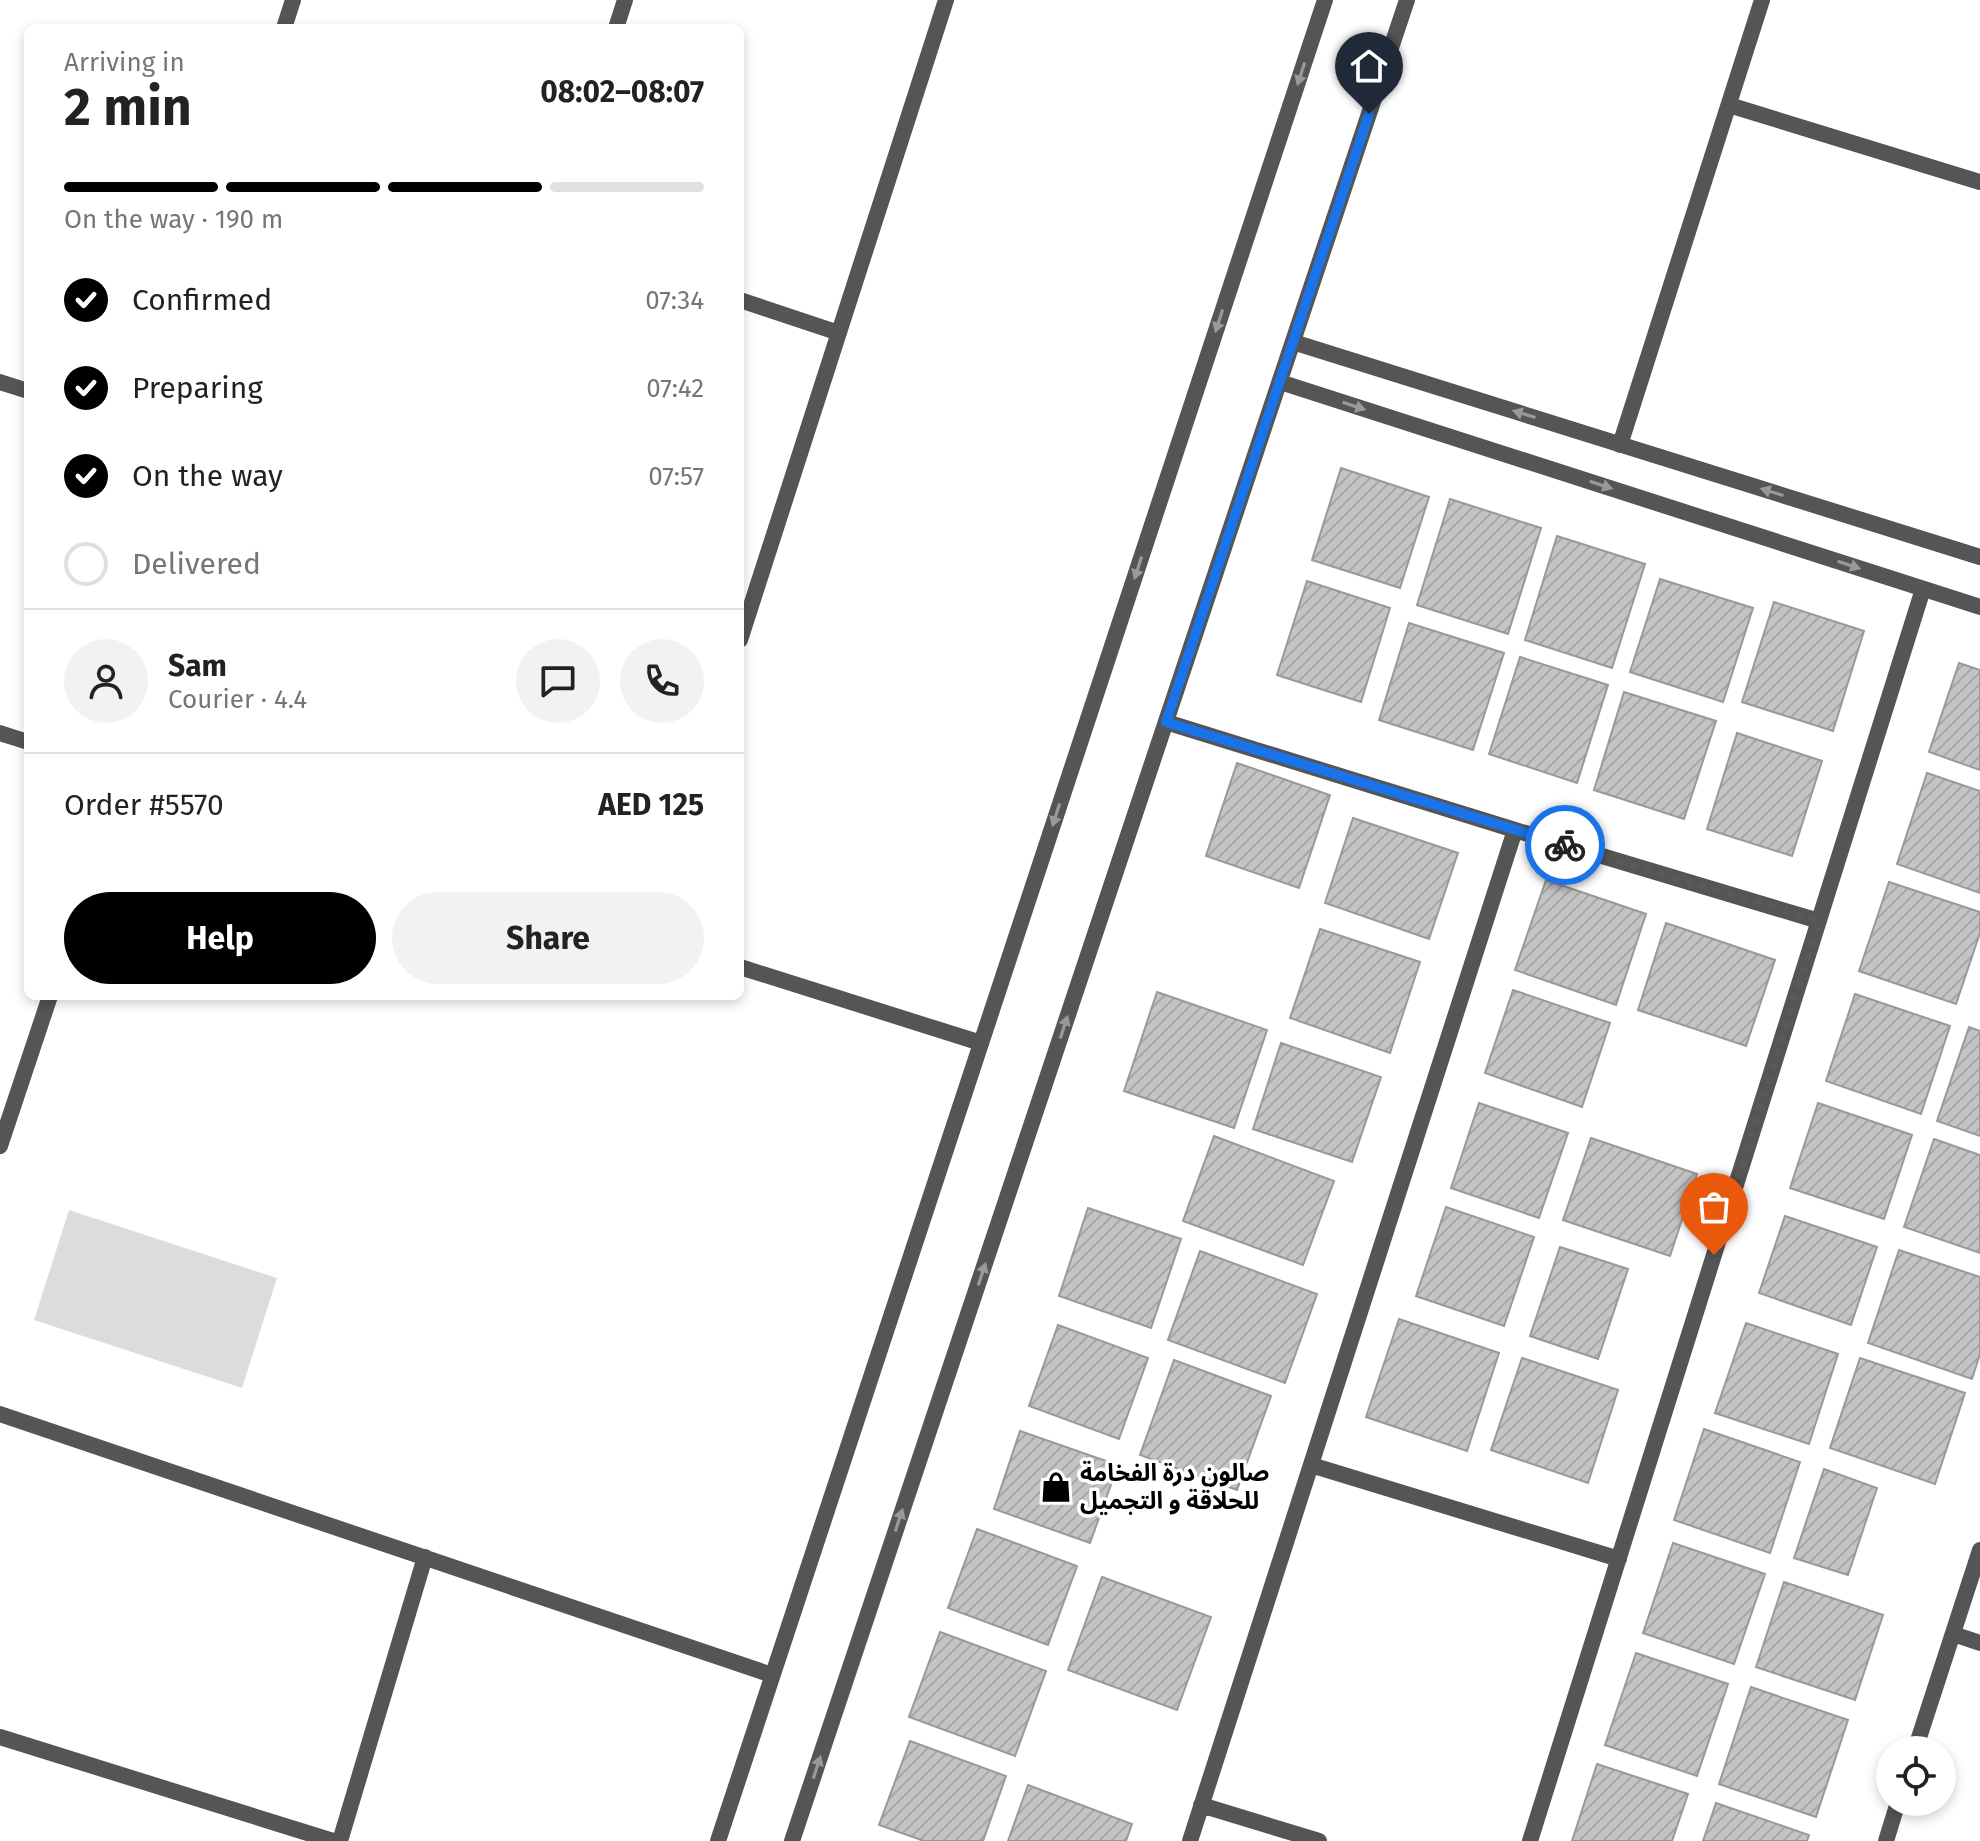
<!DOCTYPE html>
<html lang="en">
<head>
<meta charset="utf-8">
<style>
  :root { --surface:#fff; --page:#f2f2f2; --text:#222; --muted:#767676; --line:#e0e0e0; --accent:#000 }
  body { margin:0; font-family:"Fira Sans","Noto Sans Arabic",sans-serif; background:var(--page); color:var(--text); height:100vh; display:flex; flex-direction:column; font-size:30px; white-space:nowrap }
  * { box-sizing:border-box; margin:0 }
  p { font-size:26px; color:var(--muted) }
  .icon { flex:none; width:44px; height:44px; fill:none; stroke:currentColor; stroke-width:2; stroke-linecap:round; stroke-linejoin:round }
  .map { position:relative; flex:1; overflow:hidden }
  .side { position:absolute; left:24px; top:24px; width:720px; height:976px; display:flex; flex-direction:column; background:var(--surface); border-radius:12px; box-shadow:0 4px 12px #0003 }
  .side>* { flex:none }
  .controls { position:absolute; left:1876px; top:1736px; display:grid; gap:16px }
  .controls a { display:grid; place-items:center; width:80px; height:80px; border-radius:50%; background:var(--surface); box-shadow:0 4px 12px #0003; font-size:40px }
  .pin { position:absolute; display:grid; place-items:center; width:68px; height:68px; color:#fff; margin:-82px -34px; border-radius:50% 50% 50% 0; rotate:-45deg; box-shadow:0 0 8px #0007 }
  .pin .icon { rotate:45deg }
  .courier { position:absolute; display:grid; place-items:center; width:80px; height:80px; margin:-40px; border:6px solid #1a73e8; border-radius:50%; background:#fff; color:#222; box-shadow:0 2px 10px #0007 }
  .head em { font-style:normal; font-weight:700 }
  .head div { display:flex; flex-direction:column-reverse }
  .head { display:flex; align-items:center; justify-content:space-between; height:136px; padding:0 40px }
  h1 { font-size:52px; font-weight:700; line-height:60px }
  .bar { display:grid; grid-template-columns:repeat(4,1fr); gap:12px 8px; align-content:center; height:96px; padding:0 40px }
  .bar i { height:10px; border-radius:6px; background:var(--line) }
  .bar .active { background:var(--accent) }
  .bar p { grid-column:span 4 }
  .line { display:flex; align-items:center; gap:20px; padding:0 40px; border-top:2px solid var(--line) }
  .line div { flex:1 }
  .round { display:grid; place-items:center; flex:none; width:84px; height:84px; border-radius:42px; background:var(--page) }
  ol { padding:0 40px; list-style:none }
  li { display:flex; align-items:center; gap:24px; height:88px }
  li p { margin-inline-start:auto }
  li .icon { padding:8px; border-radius:50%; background:var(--accent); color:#fff; stroke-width:4 }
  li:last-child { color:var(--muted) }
  li i { width:44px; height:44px; border:4px solid var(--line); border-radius:50% }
  .primary-button { display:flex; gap:16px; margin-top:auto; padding:16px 40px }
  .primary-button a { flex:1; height:92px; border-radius:48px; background:var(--accent); color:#fff; font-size:32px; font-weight:700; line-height:92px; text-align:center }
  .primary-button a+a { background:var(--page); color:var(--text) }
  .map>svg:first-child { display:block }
  .pitch { fill:#dcdcdc }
  .building { fill:url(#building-hatch); stroke:#999; stroke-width:2 }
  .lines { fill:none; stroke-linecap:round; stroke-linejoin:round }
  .minor { stroke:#555; stroke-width:16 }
  .tertiary { stroke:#555; stroke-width:16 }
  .oneway { fill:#999 }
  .done { stroke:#595959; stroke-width:8; stroke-dasharray:0 14.4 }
  .route { stroke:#1a73e8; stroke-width:10 }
  .labels { text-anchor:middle; stroke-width:7; stroke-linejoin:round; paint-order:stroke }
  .poi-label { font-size:24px; font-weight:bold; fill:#000; stroke:#fff; text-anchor:start }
</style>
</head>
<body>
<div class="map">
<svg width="1980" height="1841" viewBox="0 0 1980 1841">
  <defs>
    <pattern id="building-hatch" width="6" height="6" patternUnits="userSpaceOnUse" patternTransform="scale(2)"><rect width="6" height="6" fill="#c4c4c4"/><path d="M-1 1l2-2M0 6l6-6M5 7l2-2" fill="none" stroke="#a7a7a7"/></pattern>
  </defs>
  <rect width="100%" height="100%" fill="#fff"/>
  <!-- pitch -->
  <path class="pitch" d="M69 1210 277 1278 242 1388 34 1320Z"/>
  <!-- building -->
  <path class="building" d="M1341 468 1429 497 1400 588 1312 560Z
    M1450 499 1541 528 1508 634 1417 605Z
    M1557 536 1645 564 1612 668 1525 640Z
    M1660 579 1753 608 1723 702 1630 672Z
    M1307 581 1390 608 1361 702 1277 675Z
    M1774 602 1864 631 1833 731 1742 702Z
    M1409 623 1504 653 1473 750 1379 720Z
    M1520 657 1608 685 1577 783 1489 754Z
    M1959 663 1980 670V770L1929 752Z
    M1624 692 1716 721 1684 819 1594 790Z
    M1737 733 1822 761 1792 856 1707 829Z
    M1237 763 1330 795 1299 888 1206 856Z
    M1927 773 1980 791V893L1897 864Z
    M1353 818 1458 853 1429 939 1325 903Z
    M1546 880 1646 914 1616 1005 1515 970Z
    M1889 882 1980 912V933L1956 1004 1859 971Z
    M1666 923 1775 960 1746 1046 1638 1010Z
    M1320 929 1420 962 1390 1053 1290 1018Z
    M1513 990 1610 1023 1582 1107 1485 1073Z
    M1157 992 1267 1030 1234 1128 1124 1091Z
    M1855 994 1950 1026 1921 1114 1826 1081Z
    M1969 1027 1980 1031V1136L1937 1121Z
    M1281 1043 1381 1077 1352 1162 1253 1129Z
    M1479 1103 1568 1133 1539 1218 1451 1188Z
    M1818 1103 1912 1135 1884 1219 1790 1188Z
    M1214 1136 1334 1181 1303 1265 1183 1221Z
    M1591 1138 1697 1174 1670 1256 1563 1220Z
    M1934 1139 1980 1155V1253L1904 1227Z
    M1446 1207 1534 1237 1504 1326 1416 1296Z
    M1088 1208 1181 1239 1151 1328 1059 1296Z
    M1785 1216 1877 1247 1851 1325 1759 1293Z
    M1560 1247 1628 1269 1598 1359 1530 1336Z
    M1899 1250 1980 1277V1354L1972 1379 1868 1343Z
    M1200 1251 1317 1294 1285 1383 1168 1340Z
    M1399 1319 1499 1353 1467 1451 1366 1417Z
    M1746 1323 1838 1354 1809 1444 1715 1413Z
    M1058 1325 1148 1358 1119 1439 1029 1406Z
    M1522 1358 1618 1390 1588 1483 1491 1450Z
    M1860 1358 1965 1393 1935 1484 1830 1448Z
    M1174 1360 1271 1396 1237 1490 1140 1455Z
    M1704 1429 1800 1462 1770 1553 1674 1520Z
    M1020 1431 1118 1465 1090 1543 994 1509Z
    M1824 1469 1877 1488 1848 1575 1794 1558Z
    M977 1529 1077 1566 1048 1645 948 1608Z
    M1673 1543 1765 1574 1734 1664 1643 1633Z
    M1102 1577 1211 1617 1177 1710 1068 1670Z
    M1784 1582 1883 1615 1855 1700 1756 1667Z
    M940 1632 1046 1671 1015 1756 909 1717Z
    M1636 1653 1728 1684 1697 1776 1605 1745Z
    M1751 1687 1848 1720 1816 1817 1719 1784Z
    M910 1741 1006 1776 983 1841H924L879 1825Z
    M1597 1764 1688 1794 1672 1841H1572Z
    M1028 1785 1132 1824 1126 1841H1008Z
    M1716 1803 1809 1835 1807 1841H1703Z"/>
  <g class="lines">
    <!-- minor -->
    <path class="minor" d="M284 28 293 0
      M616 28 625 0
      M1729 105 1980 182
      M740 300 839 333
      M0 382 28 391
      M1620 445 1762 0
      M740 640 946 0
      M1166 722 1515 830 1819 921
      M0 733 28 742
      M740 967 981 1043
      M0 1146 50 996
      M0 1414 772 1675
      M1311 1465 1619 1559
      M1953 1634 1980 1643
      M0 1737 333 1841
      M1915 1750 1980 1550
      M1201 1805 1319 1841
      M340 1841 425 1557
      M1190 1841 1515 830
      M1530 1841 1923 589
      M1886 1841 1898 1802"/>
    <!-- tertiary -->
    <path class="tertiary" d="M1293 342 1980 557
      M1280 382 1980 607
      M718 1841 1325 0
      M792 1841 1407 0"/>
  </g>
  <!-- one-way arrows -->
  <defs><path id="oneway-solid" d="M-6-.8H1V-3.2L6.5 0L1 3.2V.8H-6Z" transform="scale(2)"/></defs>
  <g class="oneway">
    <use href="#oneway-solid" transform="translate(1301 74) rotate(108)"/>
    <use href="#oneway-solid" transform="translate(1219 321) rotate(108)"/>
    <use href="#oneway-solid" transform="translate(1354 406) rotate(18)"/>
    <use href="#oneway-solid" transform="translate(1524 414) rotate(-163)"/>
    <use href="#oneway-solid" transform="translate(1601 485) rotate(18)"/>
    <use href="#oneway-solid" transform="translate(1772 492) rotate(-163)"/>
    <use href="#oneway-solid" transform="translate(1849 565) rotate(18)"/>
    <use href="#oneway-solid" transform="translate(1138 568) rotate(108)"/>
    <use href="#oneway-solid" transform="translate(1056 815) rotate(108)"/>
    <use href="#oneway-solid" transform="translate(1064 1027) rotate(-72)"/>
    <use href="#oneway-solid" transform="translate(982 1274) rotate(-72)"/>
    <use href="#oneway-solid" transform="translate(899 1520) rotate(-72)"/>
    <use href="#oneway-solid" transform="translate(817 1767) rotate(-72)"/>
  </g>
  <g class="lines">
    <!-- done -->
    <path class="done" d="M1565 845 1819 921 1714 1255"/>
    <!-- route -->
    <path class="route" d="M1369 114 1166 722 1565 845"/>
  </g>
  <!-- icons -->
  <defs>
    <symbol id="shop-bare" viewBox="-9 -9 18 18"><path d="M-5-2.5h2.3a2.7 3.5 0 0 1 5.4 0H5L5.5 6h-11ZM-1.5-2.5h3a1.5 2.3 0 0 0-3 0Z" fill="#000" stroke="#fff" stroke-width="2.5" paint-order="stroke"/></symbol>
  </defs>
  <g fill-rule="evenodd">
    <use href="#shop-bare" x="1034" y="1465" width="44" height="44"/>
  </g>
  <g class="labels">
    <!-- poi labels -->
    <g class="poi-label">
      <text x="1080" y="1481">صالون درة الفخامة<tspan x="1080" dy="28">للحلاقة و التجميل</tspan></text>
    </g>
  </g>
</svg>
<div class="controls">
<a><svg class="icon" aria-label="locate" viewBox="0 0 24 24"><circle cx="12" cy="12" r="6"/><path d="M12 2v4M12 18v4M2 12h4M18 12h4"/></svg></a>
</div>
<div class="pin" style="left:1714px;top:1255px;background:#ea580c"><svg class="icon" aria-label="bag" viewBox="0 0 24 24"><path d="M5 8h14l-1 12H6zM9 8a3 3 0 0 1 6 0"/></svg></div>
<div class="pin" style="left:1369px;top:114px;background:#1f2937"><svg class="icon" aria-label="home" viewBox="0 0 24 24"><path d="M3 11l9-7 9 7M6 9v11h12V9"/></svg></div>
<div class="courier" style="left:1565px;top:845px"><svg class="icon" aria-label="bike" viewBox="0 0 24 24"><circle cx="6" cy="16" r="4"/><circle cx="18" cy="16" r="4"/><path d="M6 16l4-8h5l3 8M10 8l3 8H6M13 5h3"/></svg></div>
<section class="side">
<div class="head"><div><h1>2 min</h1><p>Arriving in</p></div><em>08:02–08:07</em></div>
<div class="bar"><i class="active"></i><i class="active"></i><i class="active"></i><i></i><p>On the way · 190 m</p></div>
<ol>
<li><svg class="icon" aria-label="check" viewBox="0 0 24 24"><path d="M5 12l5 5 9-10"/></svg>Confirmed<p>07:34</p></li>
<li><svg class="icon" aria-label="check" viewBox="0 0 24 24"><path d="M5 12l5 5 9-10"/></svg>Preparing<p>07:42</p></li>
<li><svg class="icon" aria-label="check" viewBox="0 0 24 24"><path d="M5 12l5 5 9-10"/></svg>On the way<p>07:57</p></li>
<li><i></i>Delivered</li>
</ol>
<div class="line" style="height:144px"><a class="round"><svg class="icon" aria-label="person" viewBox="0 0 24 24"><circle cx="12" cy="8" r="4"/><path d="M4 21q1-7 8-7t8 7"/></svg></a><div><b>Sam</b><p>Courier · 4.4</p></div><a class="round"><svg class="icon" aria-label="chat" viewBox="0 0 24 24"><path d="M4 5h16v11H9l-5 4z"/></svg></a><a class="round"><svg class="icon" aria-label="phone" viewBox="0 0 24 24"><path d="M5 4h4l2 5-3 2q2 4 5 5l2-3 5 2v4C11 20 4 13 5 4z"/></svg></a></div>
<div class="line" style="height:104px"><div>Order #5570</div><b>AED 125</b></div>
<div class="primary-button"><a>Help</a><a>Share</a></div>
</section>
</div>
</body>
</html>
